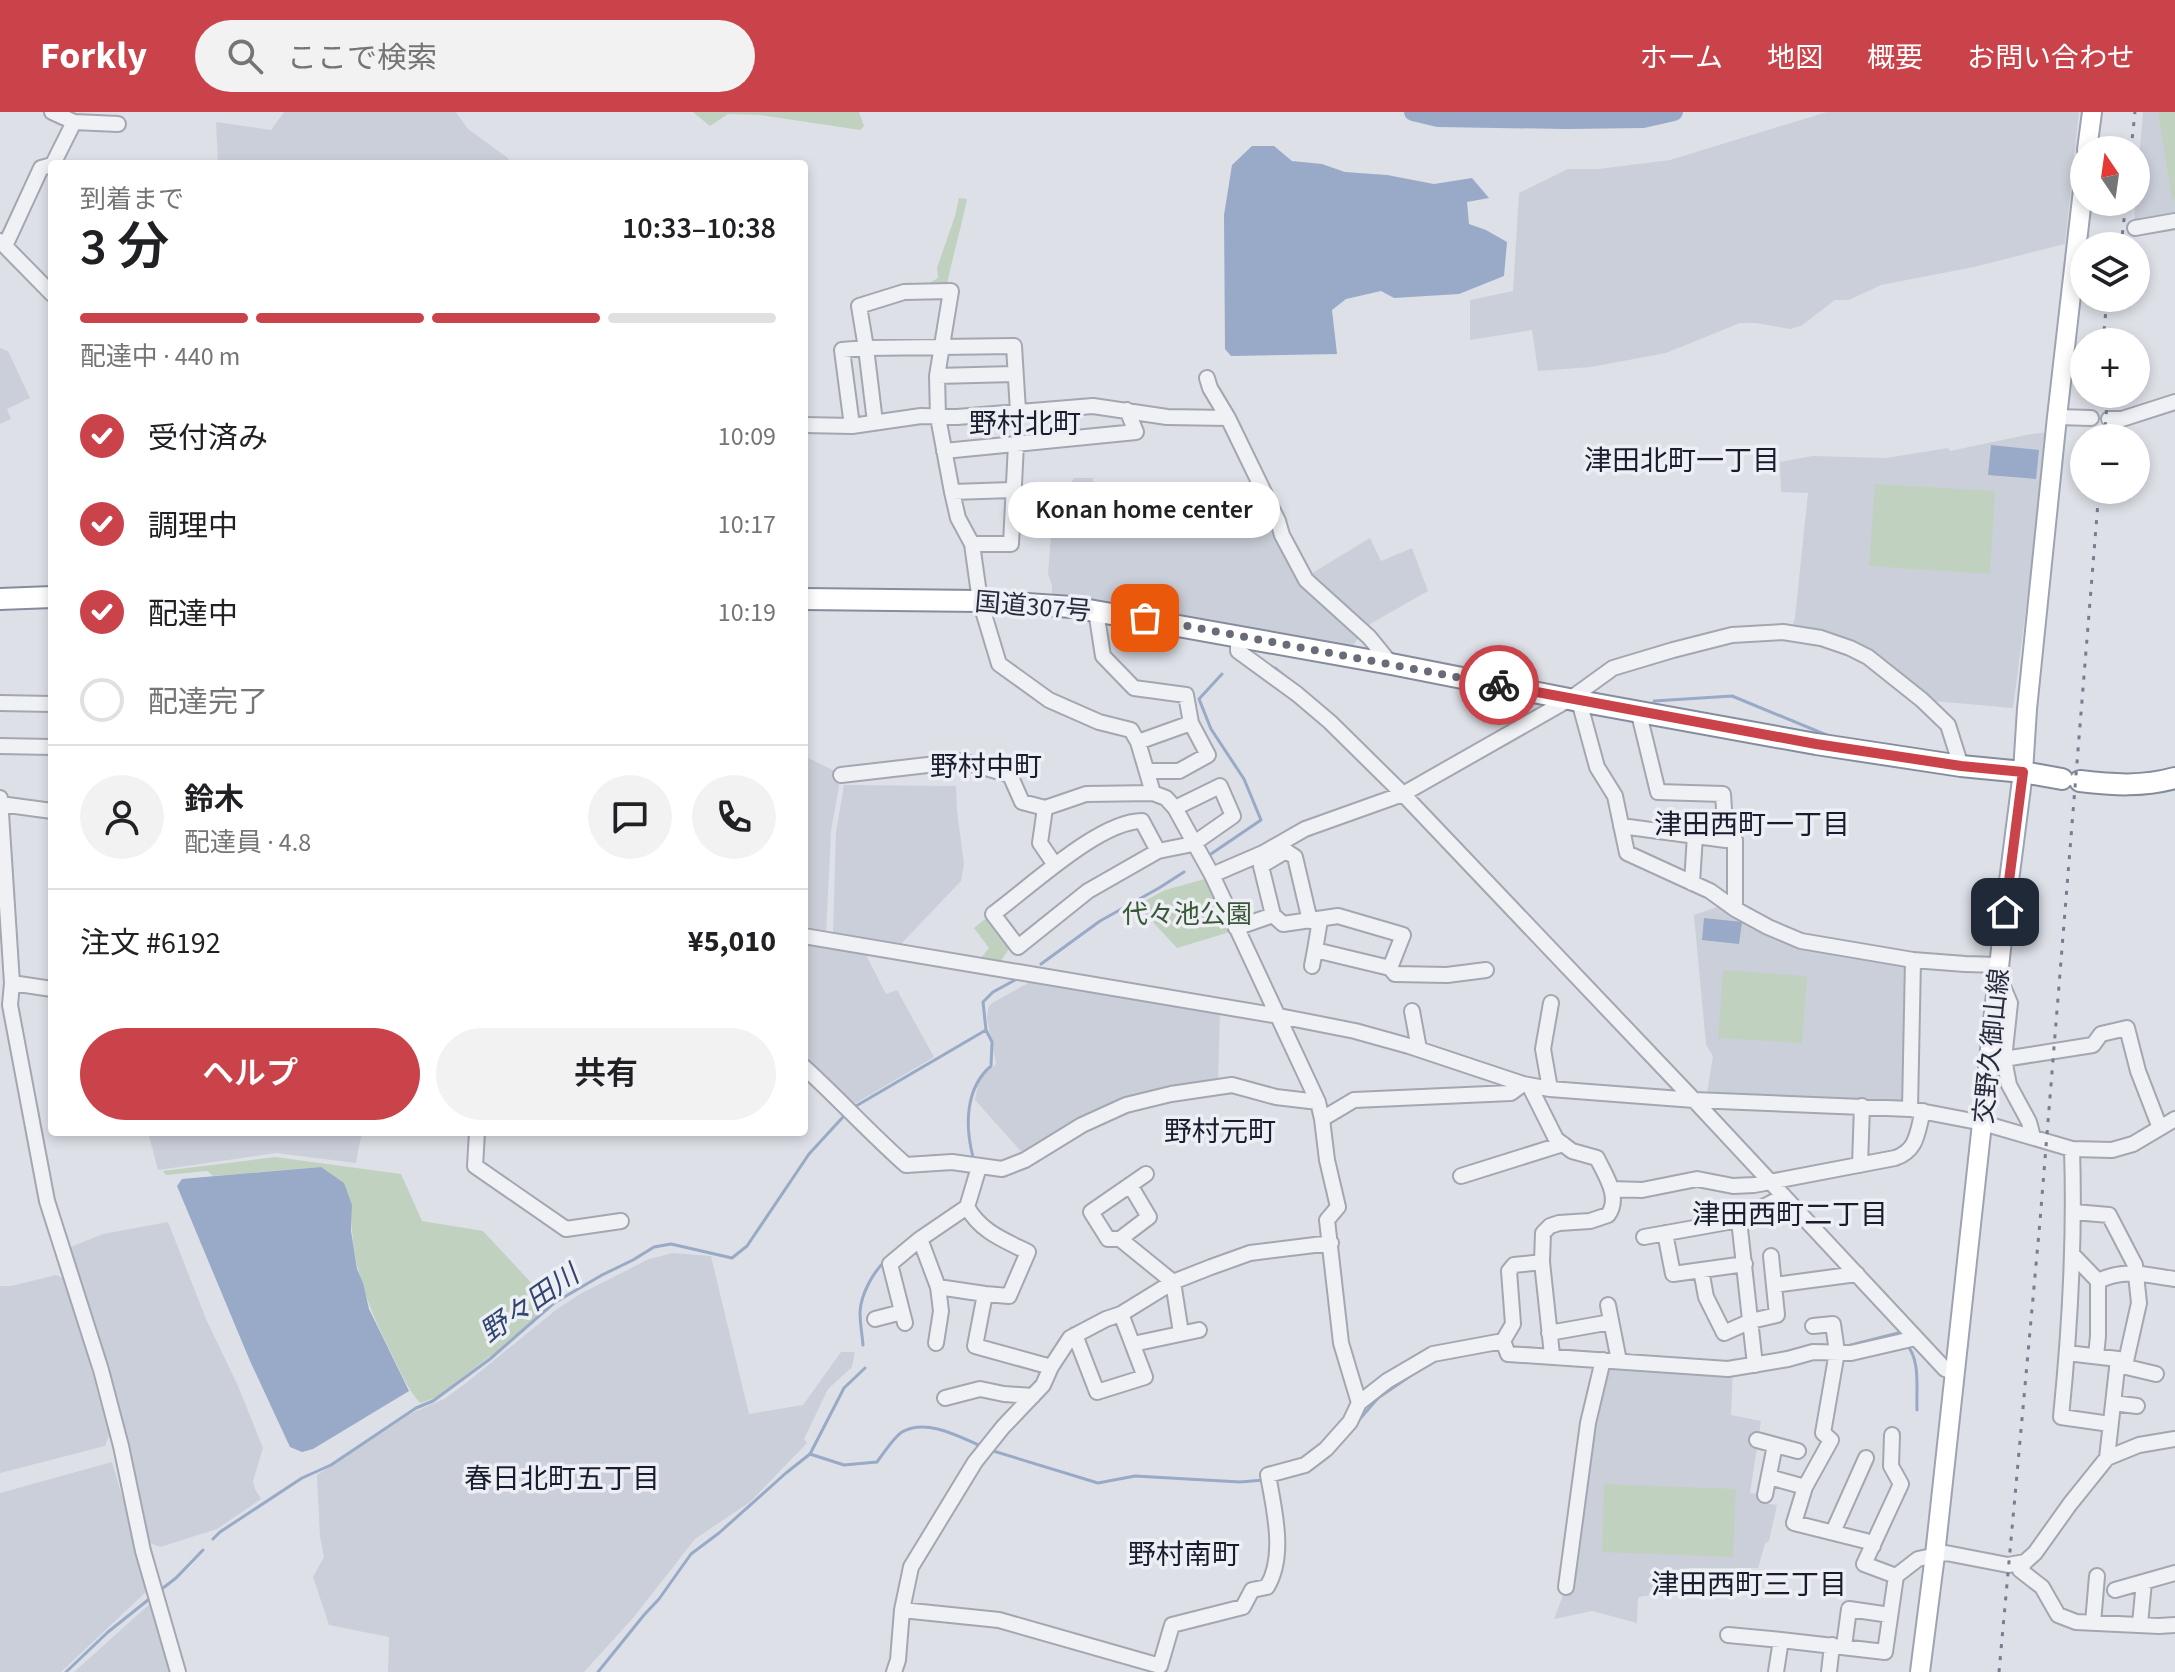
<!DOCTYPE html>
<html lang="ja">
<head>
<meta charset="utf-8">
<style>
  :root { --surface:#fff; --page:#f2f2f2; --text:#202124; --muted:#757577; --line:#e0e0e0; --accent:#cb434a }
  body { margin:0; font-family:"Source Sans 3","Noto Sans JP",sans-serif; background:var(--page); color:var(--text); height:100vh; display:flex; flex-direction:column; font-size:30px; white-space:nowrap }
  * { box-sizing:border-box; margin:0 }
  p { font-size:26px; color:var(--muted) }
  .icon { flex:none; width:44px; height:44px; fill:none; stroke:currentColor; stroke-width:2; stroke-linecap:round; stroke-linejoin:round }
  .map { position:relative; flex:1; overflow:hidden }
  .details { position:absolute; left:48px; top:48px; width:760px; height:976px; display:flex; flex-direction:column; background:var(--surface); border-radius:8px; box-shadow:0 4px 12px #0003 }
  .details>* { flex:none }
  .needle { width:52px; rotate:347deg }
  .tools { position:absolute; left:2070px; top:24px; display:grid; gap:16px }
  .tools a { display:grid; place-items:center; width:80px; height:80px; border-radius:50%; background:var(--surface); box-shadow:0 4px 12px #0003; font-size:40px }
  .pin { position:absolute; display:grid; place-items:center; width:68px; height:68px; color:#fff; margin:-34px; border-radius:16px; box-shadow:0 4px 12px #0006 }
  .courier { position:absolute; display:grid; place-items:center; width:80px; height:80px; margin:-40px; border:6px solid #cb434a; border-radius:50%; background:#fff; color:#222; box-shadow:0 2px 10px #0007 }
  .bubble { position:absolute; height:56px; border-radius:28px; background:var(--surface); box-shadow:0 4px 12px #0003; font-size:26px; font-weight:600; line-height:56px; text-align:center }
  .summary em { font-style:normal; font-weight:600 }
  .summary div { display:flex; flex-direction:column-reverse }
  .summary { display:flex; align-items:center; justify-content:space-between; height:136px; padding:0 32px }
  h1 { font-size:52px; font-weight:600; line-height:60px }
  .bar { display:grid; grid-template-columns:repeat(4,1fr); gap:12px 8px; align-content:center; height:96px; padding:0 32px }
  .bar i { height:10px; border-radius:6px; background:var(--line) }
  .bar .on { background:var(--accent) }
  .bar p { grid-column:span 4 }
  .line { display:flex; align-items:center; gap:20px; padding:0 32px; border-top:2px solid var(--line) }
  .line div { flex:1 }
  .round { display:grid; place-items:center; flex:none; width:84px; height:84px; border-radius:42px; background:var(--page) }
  ol { padding:0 32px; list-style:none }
  li { display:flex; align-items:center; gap:24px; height:88px }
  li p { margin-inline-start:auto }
  li .icon { padding:8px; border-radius:50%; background:var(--accent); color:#fff; stroke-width:4 }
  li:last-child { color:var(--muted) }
  li i { width:44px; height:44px; border:4px solid var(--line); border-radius:50% }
  .primary-button { display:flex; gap:16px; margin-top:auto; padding:16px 32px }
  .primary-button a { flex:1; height:92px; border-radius:48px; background:var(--accent); color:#fff; font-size:32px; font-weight:600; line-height:92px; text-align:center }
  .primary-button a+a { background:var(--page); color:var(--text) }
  header { display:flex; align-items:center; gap:48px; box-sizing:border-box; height:112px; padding:0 40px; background:var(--accent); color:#fff }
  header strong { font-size:38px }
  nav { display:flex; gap:44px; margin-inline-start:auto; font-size:28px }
  .search { width:560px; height:72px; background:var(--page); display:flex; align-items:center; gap:20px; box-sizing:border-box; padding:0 28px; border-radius:44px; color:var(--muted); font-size:30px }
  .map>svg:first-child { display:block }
  .built { fill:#cbcfd9 }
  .green { fill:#c1d1bf }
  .water { fill:#98aac7 }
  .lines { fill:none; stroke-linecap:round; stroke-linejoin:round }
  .stream { stroke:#98aac7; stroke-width:3 }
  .river { stroke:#98aac7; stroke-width:18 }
  .minor-casing { stroke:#a3a7b1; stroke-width:18 }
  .major-casing { stroke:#9da3b2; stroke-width:22 }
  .highway-casing { stroke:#858c9d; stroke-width:24 }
  .minor { stroke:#f0f1f5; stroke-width:14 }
  .major { stroke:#fff; stroke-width:18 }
  .highway { stroke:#fff; stroke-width:20 }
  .rail { stroke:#777e90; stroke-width:3; stroke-dasharray:4 8; stroke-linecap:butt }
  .done { stroke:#676c78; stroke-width:8; stroke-dasharray:0 14.4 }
  .route { stroke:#cb434a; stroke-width:10 }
  .labels { text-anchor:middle; stroke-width:7; stroke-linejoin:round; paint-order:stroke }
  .street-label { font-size:26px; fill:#272d3d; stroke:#edeff5 }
  .park-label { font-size:26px; fill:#385935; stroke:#edeff5 }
  .neighbourhood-label { font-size:28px; fill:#191e2e; stroke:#edeff5 }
  .water-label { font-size:28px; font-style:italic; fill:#324770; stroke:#edeff5 }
</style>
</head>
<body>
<header>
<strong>Forkly</strong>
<div class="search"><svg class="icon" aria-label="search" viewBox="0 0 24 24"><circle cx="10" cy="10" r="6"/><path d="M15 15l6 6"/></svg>ここで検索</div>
<nav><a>ホーム</a><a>地図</a><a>概要</a><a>お問い合わせ</a></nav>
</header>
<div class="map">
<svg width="2175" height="1560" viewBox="0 0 2175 1560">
  <rect width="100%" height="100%" fill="#dde0e7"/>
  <!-- built -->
  <path class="built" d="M284 0H456L468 17 508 46 511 52H218L216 10 271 18Z
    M1827 0H2079L2065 132 1974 155 1881 173 1849 188H1835L1801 214 1790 217 1756 211H1740L1666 241 1591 255 1538 259 1532 218 1470 228V188L1513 179 1519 81 1568 57H1598L1670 48Z
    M2143 0H2175V101L2134 109Z
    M0 236 8 239 30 286 7 297 11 307 0 312Z
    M2049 320 2013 596 1922 588 1868 545 1791 521 1795 505 1808 381 1781 380 1780 350 1812 344 1886 346 1948 336 1950 339 2031 322Z
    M1074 366H1093V390L1133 399 1236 370 1256 419H1277L1292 451 1361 522 1352 535 1052 482V473L1048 462 1052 413 1061 384Z
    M1370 426 1381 449 1412 436 1428 479 1363 516 1309 463Z
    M804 644 837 660 839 674 831 719 826 822 804 818Z
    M844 673 956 674 957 699 964 752 961 769 901 832 833 822 836 720Z
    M1723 793 1765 817 1908 850V989L1707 981 1713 944 1706 933 1694 803Z
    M804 829 864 839 886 882 897 878 934 945 851 994 804 950Z
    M1032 869 1220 899 1218 970 1137 986 1026 1045 975 988 978 972 984 963 996 952 987 907 988 896 992 891Z
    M148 1020H363L360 1029 356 1051 276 1041 158 1058Z
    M168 1110 206 1207 238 1274 263 1336 253 1369 255 1377 261 1387 217 1417 160 1435 148 1430 135 1373 68 1136 103 1122Z
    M673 1141 711 1144 749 1302 803 1293 841 1240H855L852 1255 828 1277 804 1327 807 1331 750 1390 695 1427 633 1506 584 1560H388L389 1525 329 1513 313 1465 324 1445 320 1425 317 1363 412 1301 444 1287 465 1272 557 1197 582 1181 649 1147Z
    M56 1163 67 1168 109 1323 105 1334 0 1361V1174H11Z
    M1603 1248 1733 1256 1731 1303 1761 1309 1750 1381 1765 1383 1764 1391 1777 1393 1769 1429 1765 1432 1758 1456H1689L1681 1483 1643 1484 1638 1486 1637 1511 1592 1499 1554 1507 1566 1475Z
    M112 1350 149 1477 61 1560H0V1381Z
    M153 1489 172 1560H74Z"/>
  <!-- green -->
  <path class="green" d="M693 0H859L864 14 860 18 760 3 728 2 710 14Z
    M2158 0H2175V87H2172Z
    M959 86 967 87C961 117 952 146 946 177L930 175 931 170 938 166 937 156 955 104Z
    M1875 372 1995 379 1990 462 1869 454Z
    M1205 767 1233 819 1177 836 1137 793 1165 778Z
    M989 804 1011 834 998 853 980 847 989 836 974 816Z
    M1723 858 1807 864 1802 931 1718 926Z
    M275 1045 401 1062 422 1109 483 1119 551 1192 501 1236 435 1286 420 1291C406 1275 399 1256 389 1237 366 1190 349 1147 352 1093L321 1055 213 1064 207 1059 166 1063 163 1059Z
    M1604 1372 1736 1377 1733 1445 1602 1440Z"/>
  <!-- water -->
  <path class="water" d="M1252 34H1274L1292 49 1322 52 1345 60 1387 63 1434 72 1472 66 1489 86 1467 90 1469 112 1486 118 1507 130 1504 164 1459 182 1394 186 1381 179 1346 187 1332 198 1337 242 1231 244 1225 237 1224 103 1232 53Z
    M1991 333 2039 338 2036 367 1988 363Z
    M1704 806 1742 810 1739 832 1702 828Z
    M321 1055 344 1071 352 1093 351 1119 357 1157 363 1171 369 1197 409 1279 313 1337 302 1340 290 1335 250 1249 177 1074 182 1067Z"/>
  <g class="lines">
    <!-- stream -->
    <path class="stream" d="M1275 556 1288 567
      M1654 589 1732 584 1829 624
      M1208 744 1261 708 1244 667 1211 617 1199 587 1222 562
      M1041 852 1100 809 1159 776 1184 760
      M856 994 986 918
      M973 1045C965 1014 965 976 991 954L992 930 986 918 983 890 993 880 1015 868
      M1906 1232C1921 1247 1916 1278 1917 1298
      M863 1233C862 1222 860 1211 860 1200 861 1182 873 1160 886 1148
      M1847 1234 1902 1220
      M1526 1236 1547 1237
      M1558 1238 1614 1242
      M1622 1242 1638 1244
      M1773 1243 1812 1233H1824
      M1358 1309 1378 1286 1416 1260
      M990 1338 1098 1371 1135 1364 1240 1370 1264 1368
      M810 1342 844 1353 877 1350C883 1342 894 1325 902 1320 927 1306 960 1325 983 1335
      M213 1427 220 1420 302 1366 331 1353 416 1296 433 1289 490 1247 554 1191 602 1163 633 1148 654 1135 671 1132 732 1146 747 1134 809 1042 843 1005
      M163 1476 176 1466 203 1438
      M66 1560 108 1520 148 1488
      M598 1560 644 1503 659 1487 691 1442 719 1421 786 1361 810 1342 844 1276 865 1256"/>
    <!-- river -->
    <path class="river" d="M1413 0 1438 6 1566 8 1643 7 1674 0"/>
    <defs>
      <path id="minor" d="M52 0 74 10
        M53 52 74 10 118 12
        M2135 116 2175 109
        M0 129 52 182
        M5 134 41 56 52 53
        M937 264 1014 262
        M1207 266 1210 276 1228 306 1278 409 1282 423 1306 468 1369 525 1391 552
        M1018 299 1014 234 866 236 859 194 904 180 951 179 937 264 938 305 952 380 958 406 972 432 980 489 999 552 1049 588 1099 610 1131 618 1138 630 1153 681 1166 686 1175 696 1212 763 1318 990 1322 1007 1327 1048 1338 1095 1327 1108 1341 1231 1359 1291
        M2057 305 2091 306
        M2109 307H2122L2175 290
        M804 313 852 314 921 304 957 305 1093 294 1167 305 1228 306
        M852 314 842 238 866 236 875 310
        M944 339 1136 320 1127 298
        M952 380 1012 378
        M972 432H1011L1016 332
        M1096 499 1103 544 1134 576 1186 583 1191 611 1138 630
        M1238 524V539L1297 582 1330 610 1403 682 1694 988 1945 1257 1954 1260
        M1579 589 1597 655 1615 684 1627 741 1710 779 1735 797 1768 815 1801 829 1913 848
        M0 591 52 592
        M1638 598 1658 680 1723 682 1726 728H1735V792
        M0 634 52 635
        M1148 659H1179L1208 643 1191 611
        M841 663 962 649 1010 663 1022 690 1045 696 1086 682 1153 681
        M0 686 12 871 10 893 47 1089 101 1258 121 1334 143 1439 178 1560
        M0 692 52 699
        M1045 696 1040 731 1055 753
        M1621 714 1726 728
        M1158 739 1142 709C1099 709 1029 776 993 802L1018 835 1088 779 1158 739 1193 732 1233 704 1220 674 1175 696
        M1212 763 1263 741 1305 717 1403 682 1570 587 1613 556 1673 538 1732 523 1783 520 1821 526 1850 536 1868 545 1922 588 1948 613 1961 654
        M1692 771 1695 723
        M2005 800 2024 806
        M1273 803 1261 754 1286 739 1295 745 1310 809
        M1236 816 1273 803 1283 812 1338 804 1403 823 1390 856 1315 838 1312 854
        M804 824 1279 904 1355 919 1409 934 1523 972 1550 977 1694 988 1910 997 1983 1011 2072 1037 2112 1038 2133 1032 2175 1007
        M1315 838 1320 808
        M1390 856 1395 862 1447 863 1486 858
        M1998 863 2010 891 2004 947 2009 973 2029 1010 2033 1025
        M12 871 52 877
        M1412 899 1419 937
        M2004 947 2093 933 2101 922 2127 916 2138 959 2160 1016
        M804 955C839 987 871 1022 906 1053L952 1050 1002 1057 1025 1048 1082 1013 1126 993 1171 982 1232 973 1276 985 1318 990
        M1529 973 1556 1027 1572 1039 1597 1046C1605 1063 1621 1085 1608 1103L1590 1109 1559 1111 1550 1114 1543 1121 1542 1150 1552 1243
        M1550 977 1543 937 1551 891
        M1910 997 1913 848 1965 852 2000 853
        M1322 1007 1354 988 1511 981 1523 972
        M477 1020 475 1054 566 1117 621 1109
        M2072 1037C2075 1127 2070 1216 2061 1305L2110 1312
        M1860 1053 1862 994
        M1146 1062 1091 1100 1108 1127H1120L1173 1170 1181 1221
        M1461 1064 1563 1032
        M1612 1077 1642 1078 1697 1067 1733 1074 1754 1073 1895 1046C1918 1038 1917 1020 1923 999
        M2074 1100 2109 1103 2135 1153 2139 1191 2126 1249 2118 1247
        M1739 1108 1755 1253
        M1665 1121 1673 1162 1745 1152
        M1644 1125 1739 1108 1784 1084
        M920 1127 938 1175 941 1199 936 1231
        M1120 1127 1149 1105 1130 1073
        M2072 1142 2098 1169V1224L2096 1244
        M1701 1158 1706 1185 1724 1221 1751 1209 1777 1203 1771 1144
        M2098 1169C2125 1156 2146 1163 2175 1167
        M1774 1173 1857 1162
        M938 1175 985 1182 1009 1184 1028 1140C1004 1128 981 1120 967 1095L979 1055
        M985 1182 975 1234 1051 1255
        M1608 1193 1619 1249
        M875 1207 902 1200
        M905 1211 890 1152 920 1127 967 1095
        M1813 1214 1833 1212 1837 1240 1823 1321 1831 1328 1805 1375 1794 1411 1866 1429 1873 1434
        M1549 1221 1611 1210
        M1075 1223 1097 1280 1145 1265 1121 1202
        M1503 1229 1513 1212 1509 1159 1514 1153 1542 1150
        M1133 1232 1199 1218
        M2067 1241 2118 1247 2107 1346
        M2118 1253 2156 1262
        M945 1286 980 1277 1004 1282 1033 1284
        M2113 1291 2137 1294
        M1892 1323 1891 1354 1901 1372 1864 1452 1896 1464
        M1757 1328 1798 1339
        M1769 1365 1805 1375
        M1765 1383 1775 1333
        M1833 1420 1866 1346
        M2025 1450 2020 1458 2042 1475 2058 1503 2076 1510 2159 1514 2175 1513
        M1566 1475 1588 1311 1603 1248
        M2115 1478 2175 1461
        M902 1498 999 1508 1160 1554 1172 1513 1243 1495 1252 1478 1267 1475C1286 1444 1274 1397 1268 1363L1305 1353 1326 1337 1350 1310 1359 1291 1387 1269 1433 1242 1503 1229 1508 1242 1728 1257 1788 1247 1813 1240 1851 1241 1916 1226
        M2093 1511 2097 1464
        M2140 1512 2144 1470
        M1728 1523 1781 1528
        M1844 1534 1849 1497 1890 1503
        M894 1560 898 1548 902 1498 911 1455 975 1350 1003 1315 1043 1273 1051 1255 1070 1226 1106 1207 1121 1202 1173 1170 1211 1155 1250 1141 1331 1131
        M1776 1560 1781 1528 1885 1540 1896 1464 1918 1447 1946 1441 2008 1453 2025 1450 2035 1441 2070 1392 2107 1346 2139 1333 2175 1327
        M1829 1560 1832 1533"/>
      <path id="major" d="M2087 38 2092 0
        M1920 1560 1935 1443 2005 800 2023 660 2027 597 2057 305 2084 69"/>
      <path id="highway" d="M0 487 52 485
        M804 487 980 489 1072 495 1391 552 1579 589 1816 632 1961 654 2023 660 2062 667
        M2080 669C2113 673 2143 675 2175 666"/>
    </defs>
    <!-- minor casing -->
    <use href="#minor" class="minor-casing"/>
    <!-- major casing -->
    <use href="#major" class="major-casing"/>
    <!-- highway casing -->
    <use href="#highway" class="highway-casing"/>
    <!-- minor -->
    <use href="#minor" class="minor"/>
    <!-- major -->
    <use href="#major" class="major"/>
    <!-- highway -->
    <use href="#highway" class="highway"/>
    <!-- rail -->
    <path class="rail" d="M2131 38 2135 0
      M2121 134 2126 90
      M2103 230 2107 186
      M2104 326 2108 282
      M1999 1560 2040 1109 2099 378"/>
  </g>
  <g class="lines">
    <!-- done -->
    <path class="done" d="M1145 506 1499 573"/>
    <!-- route -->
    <path class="route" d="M1499 573 1816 632 1961 654 2023 660 2005 800"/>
  </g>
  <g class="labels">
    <!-- street labels -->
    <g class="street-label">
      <text transform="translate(1033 494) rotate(5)" y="9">国道307号</text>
      <text transform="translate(1991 934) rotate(-84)" y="9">交野久御山線</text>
    </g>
    <!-- park labels -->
    <g class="park-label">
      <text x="1187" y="811">代々池公園</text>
    </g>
    <!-- neighbourhood labels -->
    <g class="neighbourhood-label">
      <text x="1025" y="321">野村北町</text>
      <text x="1682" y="358">津田北町一丁目</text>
      <text x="986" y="664">野村中町</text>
      <text x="1752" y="722">津田西町一丁目</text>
      <text x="1220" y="1029">野村元町</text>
      <text x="1790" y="1112">津田西町二丁目</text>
      <text x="562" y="1376">春日北町五丁目</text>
      <text x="1184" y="1452">野村南町</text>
      <text x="1749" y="1482">津田西町三丁目</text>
    </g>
    <!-- water labels -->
    <g class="water-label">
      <text transform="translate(529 1191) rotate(-35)" y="10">野々田川</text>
    </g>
  </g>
</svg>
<div class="tools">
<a><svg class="needle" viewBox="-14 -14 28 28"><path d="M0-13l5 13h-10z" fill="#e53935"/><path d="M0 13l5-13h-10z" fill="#757577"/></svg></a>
<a><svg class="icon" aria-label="layers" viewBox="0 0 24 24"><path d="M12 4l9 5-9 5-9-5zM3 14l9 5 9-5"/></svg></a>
<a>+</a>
<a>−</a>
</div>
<div class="pin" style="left:1145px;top:506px;background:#ea580c"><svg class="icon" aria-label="bag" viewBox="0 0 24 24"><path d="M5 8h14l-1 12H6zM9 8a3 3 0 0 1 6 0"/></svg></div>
<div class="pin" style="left:2005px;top:800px;background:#1f2937"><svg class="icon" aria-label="home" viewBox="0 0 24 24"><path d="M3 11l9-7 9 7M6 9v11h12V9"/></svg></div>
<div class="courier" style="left:1499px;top:573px"><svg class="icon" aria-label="bike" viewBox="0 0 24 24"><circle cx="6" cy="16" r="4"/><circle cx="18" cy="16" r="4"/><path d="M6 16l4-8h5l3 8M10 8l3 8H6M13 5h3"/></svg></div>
<div class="bubble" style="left:1008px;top:370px;width:272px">Konan home center</div>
<section class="details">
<div class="summary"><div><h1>3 分</h1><p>到着まで</p></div><em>10:33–10:38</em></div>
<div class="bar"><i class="on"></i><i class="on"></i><i class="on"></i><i></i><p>配達中 · 440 m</p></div>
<ol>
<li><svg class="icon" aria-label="check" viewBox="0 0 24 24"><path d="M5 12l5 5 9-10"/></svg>受付済み<p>10:09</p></li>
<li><svg class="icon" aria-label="check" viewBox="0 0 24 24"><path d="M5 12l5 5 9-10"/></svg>調理中<p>10:17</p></li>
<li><svg class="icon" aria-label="check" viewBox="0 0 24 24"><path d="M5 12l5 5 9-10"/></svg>配達中<p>10:19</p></li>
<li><i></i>配達完了</li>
</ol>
<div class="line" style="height:144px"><a class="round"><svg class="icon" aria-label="person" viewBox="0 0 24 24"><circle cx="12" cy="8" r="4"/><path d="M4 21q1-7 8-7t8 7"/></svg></a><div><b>鈴木</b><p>配達員 · 4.8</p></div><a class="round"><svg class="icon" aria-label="chat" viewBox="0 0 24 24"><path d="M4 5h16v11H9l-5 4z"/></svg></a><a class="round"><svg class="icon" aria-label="phone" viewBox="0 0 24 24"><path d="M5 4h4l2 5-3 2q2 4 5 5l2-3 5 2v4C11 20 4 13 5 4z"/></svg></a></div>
<div class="line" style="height:104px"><div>注文 #6192</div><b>¥5,010</b></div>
<div class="primary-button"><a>ヘルプ</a><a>共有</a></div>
</section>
</div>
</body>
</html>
